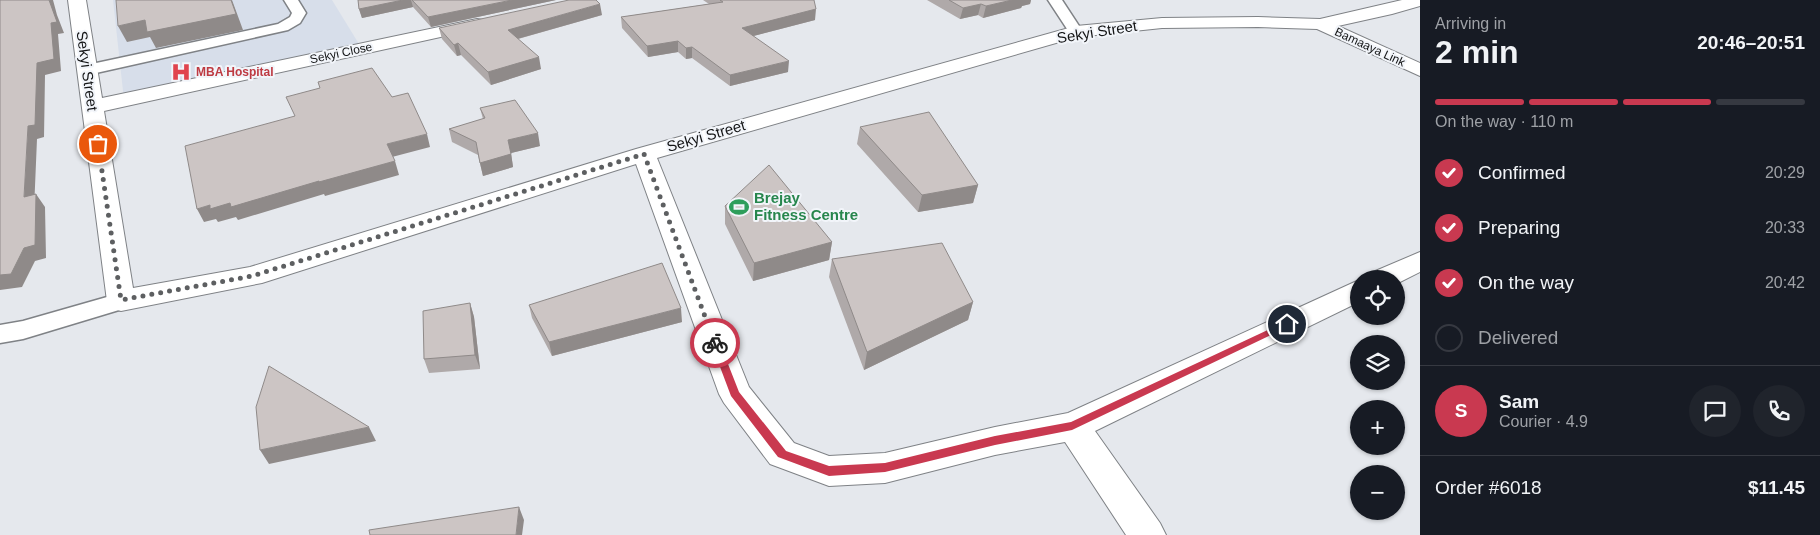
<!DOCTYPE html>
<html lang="en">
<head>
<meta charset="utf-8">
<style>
  :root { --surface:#171b24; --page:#20242c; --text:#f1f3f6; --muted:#9ea1a6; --line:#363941; --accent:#c93950 }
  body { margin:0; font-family:Helvetica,sans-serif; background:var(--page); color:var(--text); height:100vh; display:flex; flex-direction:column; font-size:19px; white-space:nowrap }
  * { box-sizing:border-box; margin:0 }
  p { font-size:16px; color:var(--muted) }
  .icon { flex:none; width:28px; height:28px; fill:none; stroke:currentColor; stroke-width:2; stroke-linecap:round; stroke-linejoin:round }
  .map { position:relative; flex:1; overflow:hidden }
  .drawer { display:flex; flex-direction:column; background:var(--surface); width:400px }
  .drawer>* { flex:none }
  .buttons { position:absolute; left:1350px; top:270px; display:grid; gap:10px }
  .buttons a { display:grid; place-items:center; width:55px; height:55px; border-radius:50%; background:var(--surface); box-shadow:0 1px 4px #0004; font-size:25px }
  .pin { position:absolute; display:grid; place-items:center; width:42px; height:42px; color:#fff; margin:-21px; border:2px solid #fff; border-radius:50%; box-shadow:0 1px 5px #0007 }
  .courier { position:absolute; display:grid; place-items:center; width:50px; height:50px; margin:-25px; border:4px solid #c93950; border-radius:50%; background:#fff; color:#222; box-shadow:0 1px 6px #0007 }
  .summary em { font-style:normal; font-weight:700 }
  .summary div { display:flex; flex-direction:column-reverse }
  .summary { display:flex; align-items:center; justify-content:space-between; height:85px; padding:0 15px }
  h1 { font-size:32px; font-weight:700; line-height:38px }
  .bar { display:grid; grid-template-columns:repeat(4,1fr); gap:8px 5px; align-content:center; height:60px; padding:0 15px }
  .bar i { height:6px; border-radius:4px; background:var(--line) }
  .bar .current { background:var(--accent) }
  .bar p { grid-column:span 4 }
  .line { display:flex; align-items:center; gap:12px; padding:0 15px; border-top:1px solid var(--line) }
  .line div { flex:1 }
  .round { display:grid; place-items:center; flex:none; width:52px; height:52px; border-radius:26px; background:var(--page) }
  ol { padding:0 15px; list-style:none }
  li { display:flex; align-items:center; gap:15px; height:55px }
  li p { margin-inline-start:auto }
  li .icon { padding:5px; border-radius:50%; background:var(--accent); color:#fff; stroke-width:4 }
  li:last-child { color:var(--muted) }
  li i { width:28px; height:28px; border:2px solid var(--line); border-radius:50% }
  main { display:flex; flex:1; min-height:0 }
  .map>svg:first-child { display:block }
  .built { fill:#d7deea }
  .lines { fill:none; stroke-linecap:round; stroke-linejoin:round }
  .service-casing { stroke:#7f8286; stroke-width:3 }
  .minor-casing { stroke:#7f8286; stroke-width:2 }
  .service { fill:#fff; fill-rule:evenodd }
  .minor { fill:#fff; fill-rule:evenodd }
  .wall { fill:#afa9a9 }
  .shaded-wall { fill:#8f8a89 }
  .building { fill:#ccc5c4; stroke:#8f8a89 }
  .route { fill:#c93950 }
  .done { stroke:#5d5f61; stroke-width:5; stroke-dasharray:0 9 }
  .labels { text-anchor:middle; stroke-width:4; stroke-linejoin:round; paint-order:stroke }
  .far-street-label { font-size:12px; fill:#141516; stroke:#f2f5fa }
  .far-health-label { font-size:12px; font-weight:bold; fill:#be3a42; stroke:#f2f5fa; text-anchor:start }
  .street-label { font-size:15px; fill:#141516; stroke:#f2f5fa }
  .leisure-label { font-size:15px; font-weight:bold; fill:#27864d; stroke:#f2f5fa; text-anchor:start }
</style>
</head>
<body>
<main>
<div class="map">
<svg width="1420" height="535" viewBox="0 0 1420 535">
  <rect width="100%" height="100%" fill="#e5e8ed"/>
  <!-- built -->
  <path class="built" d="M113 0H332L359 44 124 100Z"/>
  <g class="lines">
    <defs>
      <path id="service" d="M284 0H298L306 13 300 23 288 30 87 75 82 73 79 70 82 67 87 65 278 24 290 17 292 13Z
        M1048 0H1062L1083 32 1081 35H1071Z
        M121 293 129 295 132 301 129 307 23 339 0 343V325L23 321Z"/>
      <path id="minor" d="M68 0H86L102 98 477 19 483 20 486 24 483 28 477 29 104 111 133 288 250 267 636 149 1076 26 1162 18 1258 17 1320 19 1402 0H1420V6L1392 14 1338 26 1420 63V76L1317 29 1258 27 1162 28 1077 37 657 158 749 387 794 443 829 456 885 453 995 427 1068 413 1359 280V302L1095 431 1160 523 1166 535H1126L1065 442 995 455 885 483 829 486 770 464 724 403 719 394 636 164 262 283 121 311 111 308 107 301Z
        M1420 252V272L1396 284V279H1369L1373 272Z"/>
    </defs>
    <!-- service casing -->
    <use href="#service" class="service-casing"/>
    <!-- minor casing -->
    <use href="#minor" class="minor-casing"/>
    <!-- service -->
    <use href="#service" class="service"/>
    <!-- minor -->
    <use href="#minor" class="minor"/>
  </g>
  <!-- wall -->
  <path class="wall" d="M358 0H556L431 27 413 7 362 18 359 9Z
    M703 0H814L815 20 753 36 788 72 730 86 692 58 686 59 678 52 648 57 622 28 621 17 709 4Z
    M927 0H1031L1030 4 1022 6 1021 8 983 18 978 15 960 19Z
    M602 15 518 39 541 69 491 85 461 55 457 56 442 39 439 28Z
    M480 108 540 146 511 153 513 167 483 176 478 155 452 142 449 129 483 119Z
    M860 127 978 185 973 203 918 212 857 144Z
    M725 206 832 242 829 260 753 281 725 224Z
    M832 259 973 302 968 320 864 370 829 277Z
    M470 303 474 317 480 369 429 373 424 359Z
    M529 305 682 322 552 356 532 318Z"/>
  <!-- shaded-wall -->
  <path class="shaded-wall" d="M49 0H53L57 15 64 33 58 34 61 71 45 75 44 137 37 139 34 210 24 197 28 126 37 63 50 4Z
    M232 0 243 30 156 48 150 37 127 42 118 26Z
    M403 0H411L413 7 362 18 359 9Z
    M512 0H556L431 27 428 17Z
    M1012 0H1031L1030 4 1022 6 1021 8 983 18 986 6Z
    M600 4 602 15 510 41 508 30Z
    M981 4 978 15 960 19 963 8Z
    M816 9 815 20 742 39V28Z
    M678 41V52L648 57 647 46Z
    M458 43 461 55 457 56 454 45Z
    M692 47V58L686 59V48Z
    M539 57 541 69 491 85 488 72Z
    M789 61 788 72 730 86V75Z
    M538 133 540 146 511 153 513 167 483 176 480 163 508 140Z
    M427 134 430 147 392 157 387 144Z
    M395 161 399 175 325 196 324 194 238 220 236 217 218 222 216 219 204 222 197 209 210 205 230 203Z
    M978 185 973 203 918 212 922 195Z
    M36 194 45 207 46 258 35 261 22 287 0 290V275Z
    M832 242 829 260 753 281 754 263Z
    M973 302 968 320 864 370 867 352Z
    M470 303 474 317 480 369 475 355Z
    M681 308 682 322 552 356 549 342Z
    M369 427 376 441 269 464 260 450Z
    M519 507 524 520 522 535H516Z"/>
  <!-- building -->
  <path class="building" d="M0 0H49L57 22 51 23 54 59 37 63 35 125 28 126 24 197 36 194 35 245 24 248 11 274 0 275Z
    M116 0H231L236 14 147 32 145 20 118 26Z
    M358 0H403L359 9Z
    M412 0H512L428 17Z
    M569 0H596L600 4 508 30 539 57 488 72 458 43 454 45 439 28Z
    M720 0H814L816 9 742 28 789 61 730 75 692 47 686 48 678 41 647 46 621 17 723 2Z
    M949 0H1012L986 6 981 4 963 8Z
    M372 68 392 97 408 93 427 134 387 144 395 161 319 182V181L231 207 230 203 210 209V205L197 209 185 146 295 116 286 97 320 88 318 82Z
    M515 100 538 133 508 140 511 154 480 163 476 142 449 129 485 118 480 108Z
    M929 112 978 185 922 195 860 127Z
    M769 165 832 242 754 263 725 206Z
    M942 243 973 302 867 352 832 259Z
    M662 263 681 308 549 342 529 305Z
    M470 303 475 355 424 359 423 311Z
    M269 366 369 427 260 450 256 407Z
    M519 507 516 535H370L369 530Z"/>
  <!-- route -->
  <path class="route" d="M1287 321 1292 324 1290 326 1072 430 995 445 885 472 829 476 778 457 731 396 711 343 712 341H719L739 392 786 451 829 466 885 463 995 436 1071 422Z"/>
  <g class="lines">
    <!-- done -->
    <path class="done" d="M98 144 121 300 252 276 644 154 715 343"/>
  </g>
  <!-- icons -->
  <defs>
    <symbol id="hospital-bare" viewBox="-9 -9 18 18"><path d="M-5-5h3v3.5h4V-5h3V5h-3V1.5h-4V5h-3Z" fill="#e0444e" stroke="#f2f5fa" stroke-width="2.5" paint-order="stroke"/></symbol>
    <symbol id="stadium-bare" viewBox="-9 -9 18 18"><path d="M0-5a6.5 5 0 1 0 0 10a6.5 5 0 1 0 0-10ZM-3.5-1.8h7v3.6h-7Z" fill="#2e9e5b" stroke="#f2f5fa" stroke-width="2.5" paint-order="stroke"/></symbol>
  </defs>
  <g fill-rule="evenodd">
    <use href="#hospital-bare" x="167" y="58" width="28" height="28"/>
    <use href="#stadium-bare" x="725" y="193" width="28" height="28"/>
  </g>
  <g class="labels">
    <!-- far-street labels -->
    <g class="far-street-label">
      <text transform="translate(1370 47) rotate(25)" y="4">Bamaaya Link</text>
      <text transform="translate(341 53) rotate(-12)" y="4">Sekyi Close</text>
    </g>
    <!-- far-health labels -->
    <g class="far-health-label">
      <text x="196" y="76">MBA Hospital</text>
    </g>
    <!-- street labels -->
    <g class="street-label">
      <text transform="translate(1097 32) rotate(-9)" y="5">Sekyi Street</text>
      <text transform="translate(87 71) rotate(82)" y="5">Sekyi Street</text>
      <text transform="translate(706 136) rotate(-16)" y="5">Sekyi Street</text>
    </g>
    <!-- leisure labels -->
    <g class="leisure-label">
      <text x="754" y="203">Brejay<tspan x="754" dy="17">Fitness Centre</tspan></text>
    </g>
  </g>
</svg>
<div class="buttons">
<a><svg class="icon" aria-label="locate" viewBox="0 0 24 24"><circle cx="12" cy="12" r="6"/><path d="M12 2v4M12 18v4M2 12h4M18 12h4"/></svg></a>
<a><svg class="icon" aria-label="layers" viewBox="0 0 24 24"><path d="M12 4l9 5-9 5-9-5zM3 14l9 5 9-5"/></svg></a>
<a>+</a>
<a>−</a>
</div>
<div class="pin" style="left:98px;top:144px;background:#ea580c"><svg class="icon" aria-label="bag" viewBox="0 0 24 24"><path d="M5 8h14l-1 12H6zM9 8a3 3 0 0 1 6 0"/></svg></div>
<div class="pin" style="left:1287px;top:324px;background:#1f2937"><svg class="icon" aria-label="home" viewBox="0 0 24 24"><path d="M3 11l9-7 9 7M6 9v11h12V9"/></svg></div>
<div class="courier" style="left:715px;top:343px"><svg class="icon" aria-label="bike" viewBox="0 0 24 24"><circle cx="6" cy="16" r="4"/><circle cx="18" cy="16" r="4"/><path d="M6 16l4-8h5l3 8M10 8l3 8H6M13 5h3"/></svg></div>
</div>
<section class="drawer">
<div class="summary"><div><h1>2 min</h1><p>Arriving in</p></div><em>20:46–20:51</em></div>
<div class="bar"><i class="current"></i><i class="current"></i><i class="current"></i><i></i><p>On the way · 110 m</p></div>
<ol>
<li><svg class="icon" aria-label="check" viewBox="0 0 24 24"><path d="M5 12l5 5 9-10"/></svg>Confirmed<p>20:29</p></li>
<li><svg class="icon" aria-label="check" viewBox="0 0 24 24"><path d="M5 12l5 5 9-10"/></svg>Preparing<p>20:33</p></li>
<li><svg class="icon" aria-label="check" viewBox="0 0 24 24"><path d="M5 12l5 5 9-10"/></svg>On the way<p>20:42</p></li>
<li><i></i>Delivered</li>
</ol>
<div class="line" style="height:90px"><b class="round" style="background:var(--accent);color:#fff">S</b><div><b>Sam</b><p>Courier · 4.9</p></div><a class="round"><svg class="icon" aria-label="chat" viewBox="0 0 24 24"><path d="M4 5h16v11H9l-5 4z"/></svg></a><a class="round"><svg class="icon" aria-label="phone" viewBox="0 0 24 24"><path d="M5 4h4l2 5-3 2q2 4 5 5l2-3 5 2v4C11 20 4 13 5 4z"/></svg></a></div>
<div class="line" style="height:65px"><div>Order #6018</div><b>$11.45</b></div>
</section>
</main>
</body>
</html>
